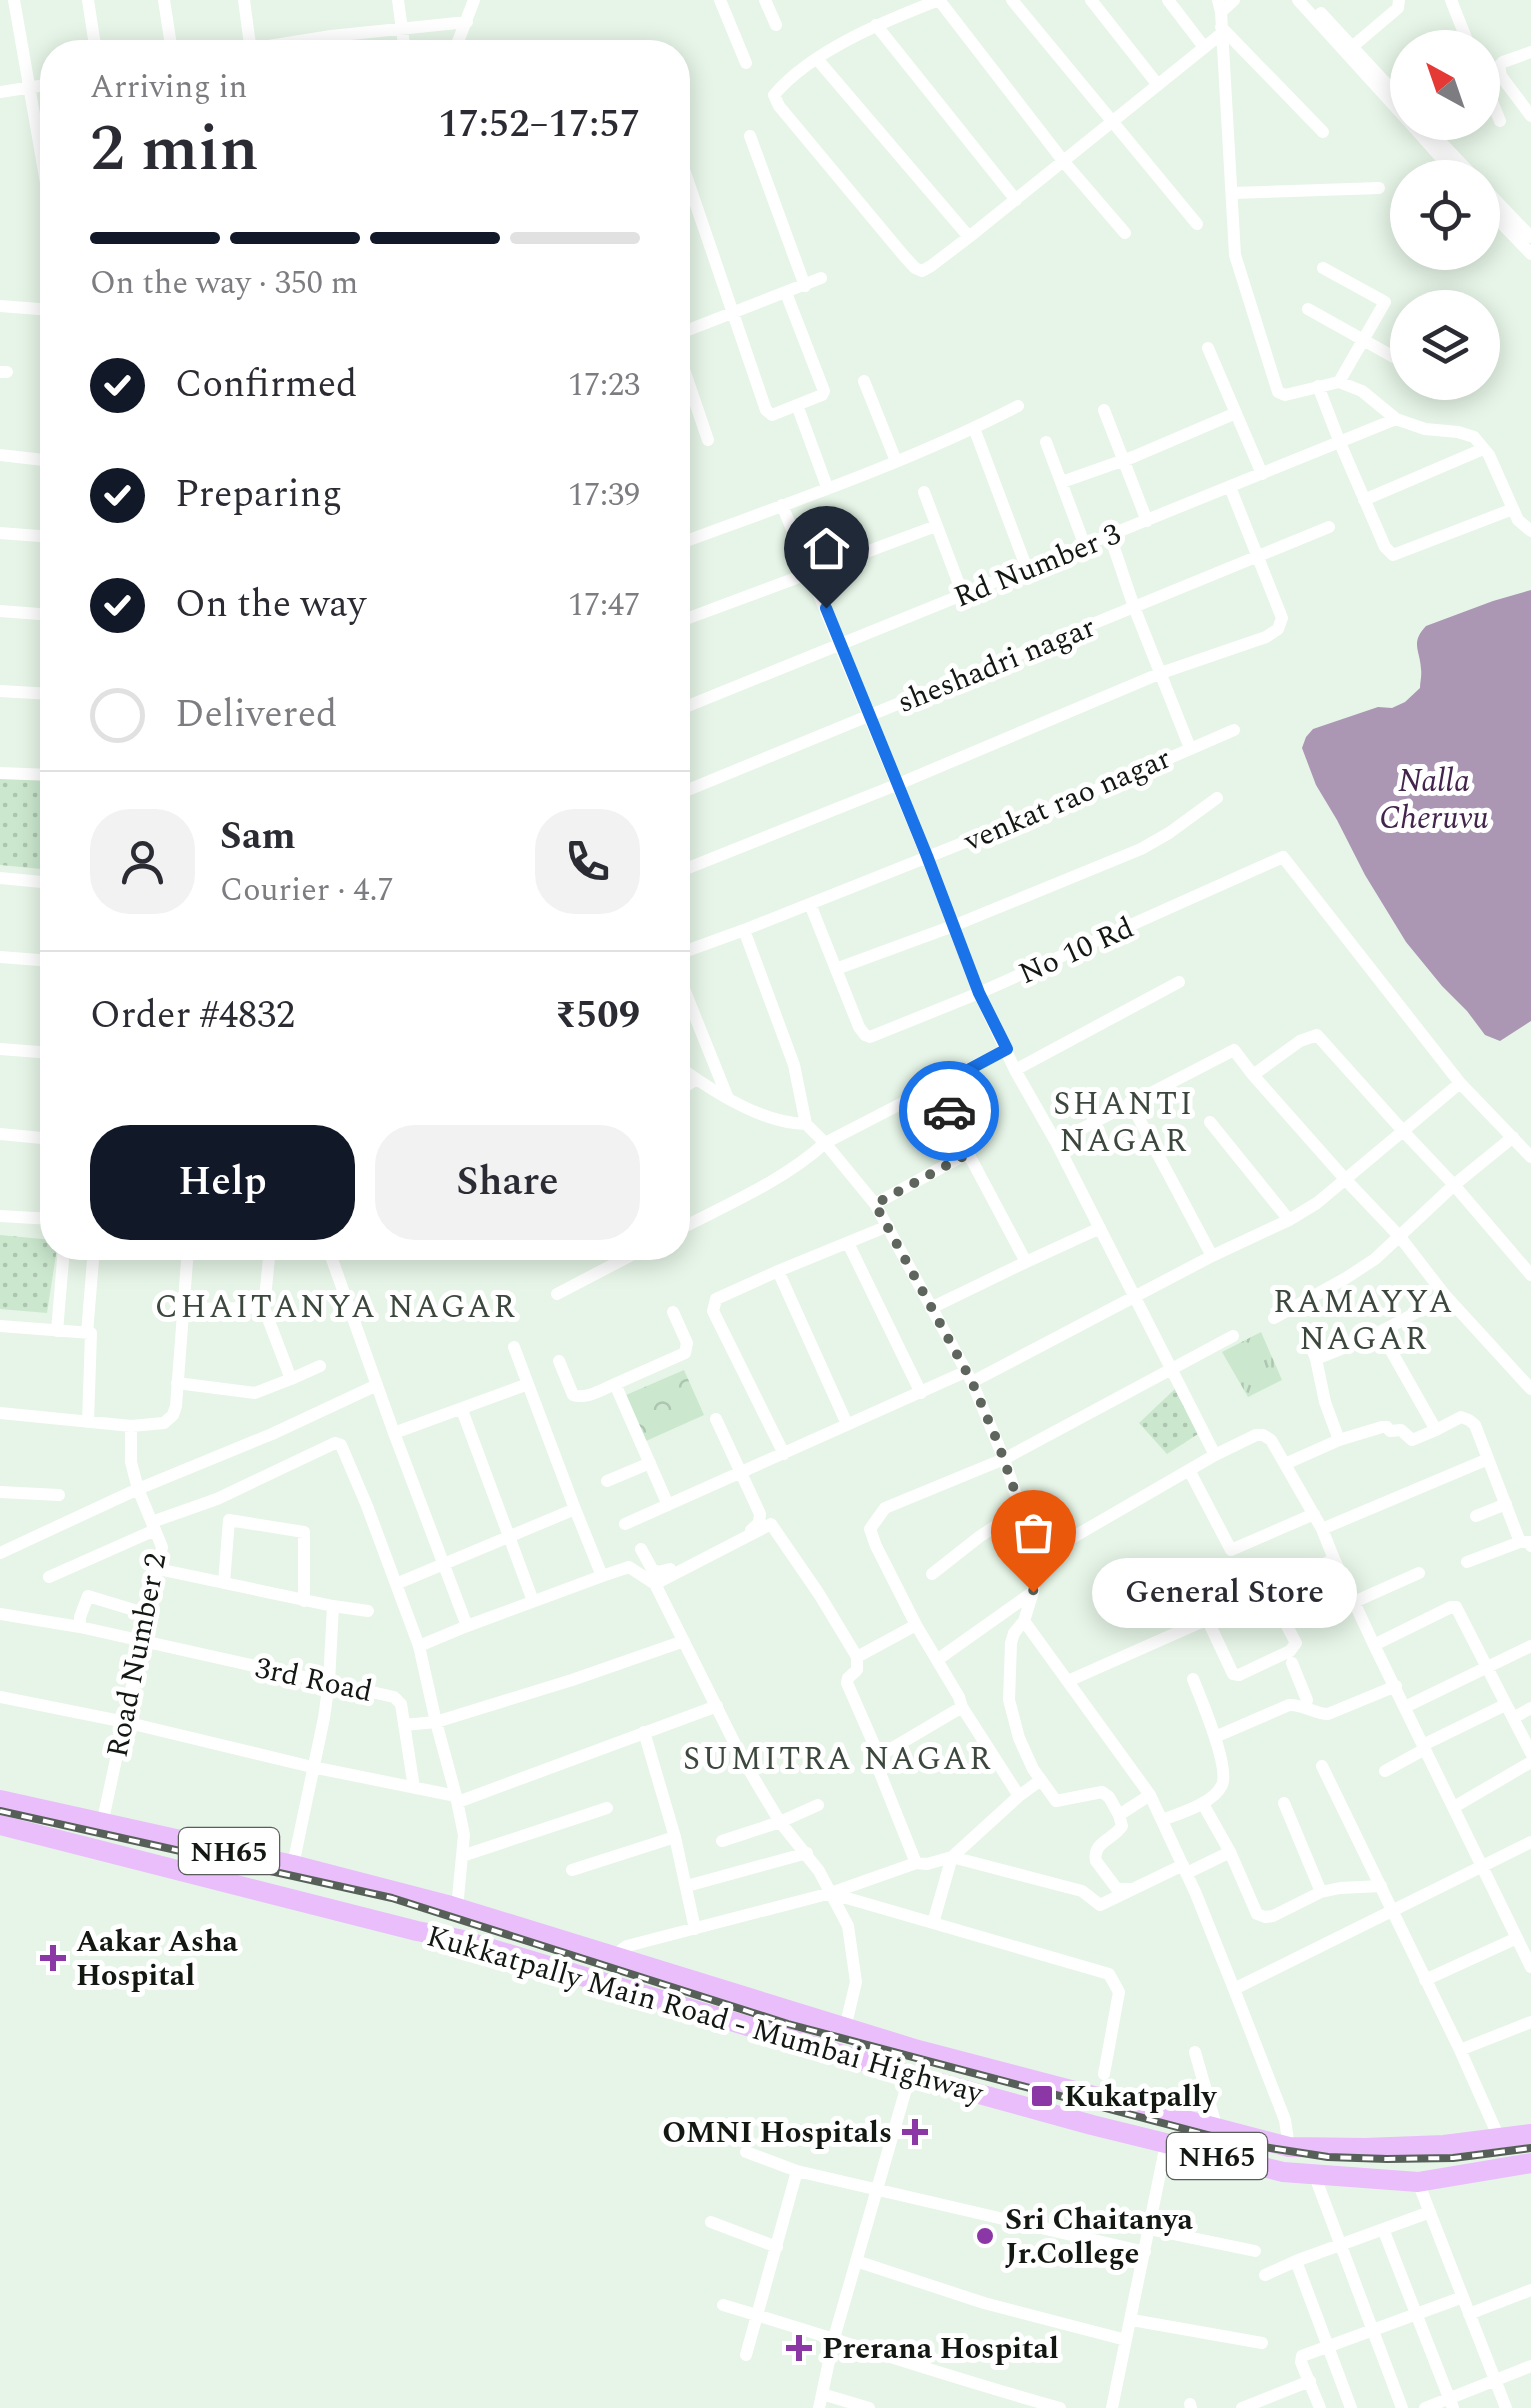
<!DOCTYPE html>
<html lang="en">
<head>
<meta charset="utf-8">
<style>
  :root { --surface:#fff; --page:#f2f2f3; --text:#2b2b33; --muted:#7c7c81; --line:#e1e1e2; --accent:#111827 }
  body { margin:0; font-family:Spectral,serif; background:var(--page); color:var(--text); height:100vh; display:flex; flex-direction:column; font-size:38px; white-space:nowrap }
  * { box-sizing:border-box; margin:0 }
  p { font-size:32px; color:var(--muted) }
  .icon { flex:none; width:55px; height:55px; fill:none; stroke:currentColor; stroke-width:2; stroke-linecap:round; stroke-linejoin:round }
  .map { position:relative; flex:1; overflow:hidden }
  .details { position:absolute; left:40px; top:40px; width:650px; height:1220px; display:flex; flex-direction:column; background:var(--surface); border-radius:40px; box-shadow:0 5px 25px #0003 }
  .details>* { flex:none }
  .needle { width:65px; rotate:320deg }
  .controls { position:absolute; left:1390px; top:30px; display:grid; gap:20px }
  .controls a { display:grid; place-items:center; width:110px; height:110px; border-radius:50%; background:var(--surface); box-shadow:0 5px 25px #0003; font-size:50px }
  .pin { position:absolute; display:grid; place-items:center; width:85px; height:85px; color:#fff; margin:-102px -42px; border-radius:50% 50% 50% 0; rotate:-45deg; box-shadow:0 0 10px #0007 }
  .pin .icon { rotate:45deg }
  .courier { position:absolute; display:grid; place-items:center; width:100px; height:100px; margin:-50px; border:8px solid #1a73e8; border-radius:50%; background:#fff; color:#222; box-shadow:0 2px 12px #0007 }
  .bubble { position:absolute; height:70px; border-radius:35px; background:var(--surface); box-shadow:0 5px 25px #0003; font-size:32px; font-weight:600; line-height:70px; text-align:center }
  .summary em { font-style:normal; font-weight:600 }
  .summary div { display:flex; flex-direction:column-reverse }
  .summary { display:flex; align-items:center; justify-content:space-between; height:170px; padding:0 50px }
  h1 { font-size:65px; font-weight:600; line-height:75px }
  .bar { display:grid; grid-template-columns:repeat(4,1fr); gap:15px 10px; align-content:center; height:120px; padding:0 50px }
  .bar i { height:12px; border-radius:8px; background:var(--line) }
  .bar .active { background:var(--accent) }
  .bar p { grid-column:span 4 }
  .line { display:flex; align-items:center; gap:25px; padding:0 50px; border-top:2px solid var(--line) }
  .line div { flex:1 }
  .round { display:grid; place-items:center; flex:none; width:105px; height:105px; border-radius:40px; background:var(--page) }
  ol { padding:0 50px; list-style:none }
  li { display:flex; align-items:center; gap:30px; height:110px }
  li p { margin-inline-start:auto }
  li .icon { padding:10px; border-radius:50%; background:var(--accent); color:#fff; stroke-width:4 }
  li:last-child { color:var(--muted) }
  li i { width:55px; height:55px; border:5px solid var(--line); border-radius:50% }
  .cta { display:flex; gap:20px; margin-top:auto; padding:20px 50px }
  .cta a { flex:1; height:115px; border-radius:40px; background:var(--accent); color:#fff; font-size:40px; font-weight:600; line-height:115px; text-align:center }
  .cta a+a { background:var(--page); color:var(--text) }
  .map>svg:first-child { display:block }
  .grass { fill:url(#grass-tufts) }
  .park { fill:url(#park-crowns) }
  .garden { fill:url(#garden-dots) }
  .water { fill:#ab96b4 }
  .lines { fill:none; stroke-linecap:round; stroke-linejoin:round }
  .minor { stroke:#fff; stroke-width:12 }
  .highway { stroke:#eabdfb; stroke-width:20 }
  .rail-casing { stroke:#576058; stroke-width:8 }
  .rail { stroke:#fff; stroke-width:4; stroke-dasharray:11; stroke-linecap:butt }
  .done { stroke:#5d655d; stroke-width:10; stroke-dasharray:0 18 }
  .route { stroke:#1a73e8; stroke-width:12 }
  .poi-dot { fill:#8b38a6; stroke:#fff; stroke-width:4 }
  .labels { text-anchor:middle; stroke-width:10; stroke-linejoin:round; paint-order:stroke }
  .shield { fill:#fff; stroke:#5a5d5a; stroke-width:2.5 }
  .shield-label { font-size:28px; font-weight:bold; fill:#131813 }
  .street-label { font-size:30px; fill:#131813; stroke:#fff }
  .poi-label { font-size:30px; font-weight:bold; fill:#131813; stroke:#fff; text-anchor:start }
  .water-label { font-size:32px; font-style:italic; fill:#42244d; stroke:#fff }
  .neighbourhood-label { font-size:32px; letter-spacing:2.5px; fill:#3c483d; stroke:#fff }
</style>
</head>
<body>
<div class="map">
<svg width="1531" height="2408" viewBox="0 0 1531 2408">
  <defs>
    <pattern id="grass-tufts" width="24" height="20" patternUnits="userSpaceOnUse" patternTransform="scale(2.5)"><rect width="24" height="20" fill="#cbe8ce"/><path d="M3 7l-1-3M5 7V3M7 7l1-3M15 17l-1-3M17 17v-4M19 17l1-3" fill="none" stroke="#adc6b0"/></pattern>
    <pattern id="park-crowns" width="20" height="18" patternUnits="userSpaceOnUse" patternTransform="scale(2.5)"><rect width="20" height="18" fill="#cbe8ce"/><path d="M2 6a3 3 0 1 1 6 0M12 15a3 3 0 1 1 6 0" fill="none" stroke="#adc6b0"/></pattern>
    <pattern id="garden-dots" width="8" height="8" patternUnits="userSpaceOnUse" patternTransform="scale(2.5)"><rect width="8" height="8" fill="#cbe8ce"/><path d="M2 2h.1M6 6h.1" fill="none" stroke="#adc6b0" stroke-width="1.8" stroke-linecap="round"/></pattern>
  </defs>
  <rect width="100%" height="100%" fill="#e6f5e7"/>
  <!-- grass -->
  <path class="grass" d="M1261 1332 1282 1380 1248 1397 1222 1352Z"/>
  <!-- park -->
  <path class="park" d="M684 1370 704 1415 646 1441 626 1395Z"/>
  <!-- garden -->
  <path class="garden" d="M0 776 52 781V870L0 865Z
    M0 1235 52 1240V1248H57L47 1313 0 1309Z
    M1177 1387 1198 1434 1167 1454 1139 1423Z"/>
  <!-- water -->
  <path class="water" d="M1531 590V1021L1500 1041 1485 1035 1467 1011 1442 986 1406 942 1365 875 1337 820 1316 785 1302 748 1306 737 1313 729 1378 707 1392 708 1405 702 1420 688C1420 682 1422 676 1421 669 1420 650 1410 643 1426 626L1493 601Z"/>
  <g class="lines">
    <!-- minor -->
    <path class="minor" d="M14 0 49 200
      M88 0 96 52
      M164 0 172 52
      M244 0 251 52
      M398 0 405 52
      M720 0 746 63
      M765 0 776 25
      M939 0C885 21 812 50 774 95L779 106 904 256 915 268 922 271 931 266 969 237 1221 34
      M939 0 1064 162 1125 233
      M1012 0 1197 224
      M1091 0 1158 85
      M1168 0 1204 47
      M1218 0 1221 12 1235 255 1278 392 1285 395 1339 382 1362 391 1396 419 1425 429 1458 432 1474 437 1489 455 1518 520 1531 531
      M1298 0 1408 121
      M1451 0 1470 48
      M1221 12 1234 0
      M1321 13 1408 107
      M876 25 1016 200
      M1221 27 1323 132
      M1352 47 1398 8 1399 0
      M232 52 331 36 467 22
      M454 52 474 0
      M1531 52 1503 62 1499 66 1501 76 1531 116
      M817 59 969 237
      M1482 77 1500 121
      M0 92 52 84
      M1409 122 1459 178
      M1422 122 1475 178
      M750 136 805 286
      M678 152 766 410 772 415 822 395 824 391 786 293
      M1482 186 1531 237
      M1232 193 1379 188
      M1482 203 1531 254
      M1323 268 1385 302 1339 382
      M0 306 52 310
      M1308 309 1408 365
      M678 334 821 278
      M1208 348 1262 474
      M678 352 708 440
      M0 372H7
      M864 381 896 461
      M1318 386 1340 443 1385 547 1393 555 1513 509
      M797 405 827 487
      M1104 410 1147 521
      M974 428 1027 569
      M1046 442 1085 546
      M0 455 52 461
      M1062 482 1133 457 1236 413
      M924 492 963 595
      M1364 500 1483 449
      M782 505 927 857 979 993 1015 1070 1056 1142 1215 1455
      M0 533 52 537
      M1110 536 1134 607 1190 748
      M678 544C792 502 909 462 1018 406
      M0 611 52 615
      M678 622 936 526
      M0 691 52 694
      M678 710 1396 419
      M0 773 52 775
      M678 794 1329 527
      M678 872 896 785 1161 673 1266 637 1278 629 1282 618 1230 487
      M0 878 52 883
      M810 904 859 1027 865 1035 870 1037 979 993 1283 857 1460 1083
      M744 930 794 1065 806 1124
      M678 954 744 930 1096 790 1234 730
      M0 957 52 961
      M836 969 953 926 1141 849 1169 833 1217 798
      M678 974 727 1096
      M0 1049 52 1053
      M678 1066C712 1091 763 1124 806 1124L825 1143 875 1204 972 1382 1004 1459 1037 1558 1033 1592 1024 1621 1014 1633 1011 1643 1009 1700 1019 1738 1033 1769 1041 1780
      M1015 1070 1179 982
      M1253 1075 1300 1041 1317 1035 1403 1131 1460 1083 1531 1157
      M938 1087 968 1153 1026 1262 1100 1228
      M678 1091 695 1080
      M1130 1102 1212 1256
      M1210 1122 1289 1220
      M0 1134 52 1139
      M1056 1142 1234 1050 1253 1075 1345 1179 1400 1237 1444 1294 1531 1389
      M875 1204 968 1153
      M0 1216 52 1219
      M678 1230C728 1204 783 1181 825 1143L1007 1049
      M848 1243 921 1393
      M328 1248 394 1433 467 1626
      M778 1271 847 1424
      M557 1294 645 1248
      M931 1308 1026 1262
      M183 1309 264 1308 270 1248
      M1274 1318 1346 1278 1375 1259 1454 1185 1513 1137
      M0 1326 91 1333 88 1422
      M57 1331 64 1248
      M87 1333 94 1248
      M1381 1333 1436 1430 1461 1417 1469 1420 1475 1425 1520 1542H1529L1531 1546
      M1316 1359C1362 1341 1404 1323 1444 1294
      M559 1361 573 1395C586 1400 603 1389 615 1384
      M291 1379 320 1366
      M972 1382 1212 1256 1289 1220 1317 1203 1403 1131 1454 1185 1531 1275
      M177 1383 255 1393 291 1379 264 1308
      M462 1410 533 1601
      M0 1413 131 1426 164 1423 173 1415 176 1406 188 1248
      M716 1419 760 1514 759 1523 751 1530
      M394 1433 528 1384
      M1339 1440 1382 1427H1387L1390 1431 1401 1430 1412 1440 1436 1430
      M784 1454 713 1311 716 1299 778 1271 888 1226
      M1285 1464 1339 1440 1325 1402 1316 1359 1308 1338
      M1189 1470 1231 1550 1314 1514
      M607 1481 650 1463
      M0 1492 59 1495
      M668 1505 615 1384 685 1353 687 1343 673 1312
      M1476 1516 1506 1504
      M152 1522 217 1499 335 1443 341 1445 367 1506 419 1646 436 1722 456 1796 464 1835 457 1908
      M625 1524 965 1372
      M1322 1529 1488 1459
      M641 1549 652 1569 658 1572 670 1569
      M0 1553 138 1489 272 1434 377 1385
      M1037 1558 1215 1455 1256 1435H1263L1271 1440 1322 1529 1334 1559 1374 1645 1531 1967
      M1467 1562 1520 1542
      M158 1569 333 1606 329 1682 324 1718 293 1865
      M932 1574 979 1537 1021 1509
      M602 1576 629 1567 655 1584 771 1524 819 1594 857 1657 916 1625 876 1546 870 1529 885 1508 1004 1459 1233 1336
      M49 1577 155 1530
      M224 1583 229 1520 304 1532V1601
      M396 1584 575 1509 514 1347
      M655 1584 743 1760 780 1822 819 1871 848 1926 856 1982 845 2028
      M1354 1602 1419 1573
      M333 1606 368 1611
      M0 1614 80 1627 394 1697 401 1704 414 1788
      M1219 1616 1209 1623 1233 1674 1239 1675 1290 1651 1296 1643 1269 1592
      M1024 1621 1150 1795 1196 1894 1234 1989 1285 2120 1289 2147
      M916 1625 959 1697 962 1707 1019 1796
      M80 1627V1617L88 1596 147 1614
      M1374 1645 1451 1607H1456L1531 1753
      M419 1646 467 1626 602 1576 575 1509
      M857 1657V1670L848 1678 847 1683 879 1756
      M937 1660 1033 1592
      M1292 1663 1307 1700 1305 1707
      M1068 1681 1269 1592 1334 1559
      M0 1697 125 1722 312 1767 456 1796
      M1405 1707 1531 1646
      M1513 1718 1531 1708
      M404 1725 436 1722 572 1680 684 1641
      M644 1732 675 1837 695 1929
      M1215 1737 1289 1705C1303 1704 1314 1714 1328 1714L1396 1686
      M1423 1745 1505 1705
      M1322 1766 1460 2050 1500 2140
      M1385 1771 1425 1749
      M458 1802 717 1706
      M1284 1803 1321 1892 1340 1888 1381 1886
      M1203 1804 1230 1852 1257 1914 1265 1917 1273 1916 1321 1892
      M1454 1807 1531 1762
      M1119 1815 1122 1826C1113 1840 1092 1842 1096 1861L1117 1889H1130
      M1162 1820C1180 1813 1213 1804 1222 1785 1230 1767 1201 1699 1193 1679
      M102 1824 162 1547 138 1489 131 1462V1426
      M722 1841 780 1822 818 1805
      M462 1856 607 1808
      M916 1863 876 1763 879 1756 962 1707
      M572 1870 675 1837
      M1187 1873 1230 1852
      M687 1886 807 1853
      M833 1894 1109 1974 1119 1992 1104 2074
      M933 1923 952 1857 1019 1796 1041 1780 1056 1801 1102 1792 1109 1797 1119 1815 1150 1795
      M613 1956 627 1946 831 1893 916 1863 927 1864 952 1857 1082 1891 1100 1905 1183 1865
      M1425 1980 1517 1938
      M1234 1989 1531 1842
      M1460 2050 1531 2022
      M1195 2052 1217 2129
      M746 2152 797 2171 1145 2252
      M1314 2174 1402 2408
      M1418 2182 1506 2408
      M711 2222 777 2247
      M1149 2229 1255 2251
      M1383 2229 1453 2408
      M856 2261 984 2303 1126 2340
      M1296 2261 1351 2408
      M1265 2275 1296 2261 1430 2212
      M723 2305C835 2338 947 2377 1060 2408
      M1469 2314 1531 2290
      M1132 2320 1262 2343
      M746 2355 797 2171
      M822 2394 869 2408
      M1190 2404 1191 2408
      M819 2408 834 2338 910 2075
      M1112 2408 1166 2144
      M1242 2408 1310 2381
      M1320 2408 1301 2362 1302 2356 1463 2297
      M1425 2408 1531 2366"/>
    <!-- highway -->
    <path class="highway" d="M0 1800 293 1865 451 1906 918 2050 1289 2147 1365 2148 1444 2145 1531 2134
      M0 1825 417 1931 459 1939 910 2075 1092 2125 1283 2172 1418 2182 1531 2163"/>
    <defs>
      <path id="rail" d="M0 1811 392 1898 788 2024 1238 2143 1328 2157 1387 2159 1453 2158 1531 2148"/>
    </defs>
    <!-- rail casing -->
    <use href="#rail" class="rail-casing"/>
    <!-- rail -->
    <use href="#rail" class="rail"/>
  </g>
  <g class="lines">
    <!-- done -->
    <path class="done" d="M949 1111 968 1154 875 1204 972 1382 998 1443 1038 1558 1033 1592"/>
    <!-- route -->
    <path class="route" d="M826 608 927 856 979 993 1007 1049 938 1086 949 1111"/>
  </g>
  <!-- markers -->
  <g class="poi-dot">
    <path d="M48 1943h10v10h10v10h-10v10h-10v-10h-10v-10h10z"/>
    <rect x="1030" y="2084" width="24" height="24" rx="5"/>
    <path d="M910 2117h10v10h10v10h-10v10h-10v-10h-10v-10h10z"/>
    <circle cx="985" cy="2236" r="10"/>
    <path d="M794 2333h10v10h10v10h-10v10h-10v-10h-10v-10h10z"/>
  </g>
  <g class="labels">
    <!-- shield labels -->
    <g class="shield">
      <rect x="179" y="1828" width="100" height="46" rx="8"/>
      <rect x="1167" y="2133" width="100" height="46" rx="8"/>
    </g>
    <g class="shield-label">
      <text x="229" y="1861">NH65</text>
      <text x="1217" y="2166">NH65</text>
    </g>
    <!-- street labels -->
    <g class="street-label">
      <text transform="translate(1037 565) rotate(-22)" y="10">Rd Number 3</text>
      <text transform="translate(996 664) rotate(-22)" y="10">sheshadri nagar</text>
      <text transform="translate(1067 799) rotate(-23)" y="10">venkat rao nagar</text>
      <text transform="translate(1076 950) rotate(-24)" y="10">No 10 Rd</text>
      <text transform="translate(136 1655) rotate(-79)" y="10">Road Number 2</text>
      <text transform="translate(314 1679) rotate(12)" y="10">3rd Road</text>
      <text transform="translate(705 2014) rotate(16)" y="10">Kukkatpally Main Road - Mumbai Highway</text>
    </g>
    <!-- poi labels -->
    <g class="poi-label">
      <text x="76" y="1951">Aakar Asha<tspan x="76" dy="34">Hospital</tspan></text>
      <text x="1064" y="2106">Kukatpally</text>
      <text x="892" y="2142" text-anchor="end">OMNI Hospitals</text>
      <text x="1005" y="2229">Sri Chaitanya<tspan x="1005" dy="34">Jr.College</tspan></text>
      <text x="822" y="2358">Prerana Hospital</text>
    </g>
    <!-- water labels -->
    <g class="water-label">
      <text x="1434" y="791">Nalla<tspan x="1434" dy="37">Cheruvu</tspan></text>
    </g>
    <!-- neighbourhood labels -->
    <g class="neighbourhood-label">
      <text x="1124" y="1114">SHANTI<tspan x="1124" dy="37">NAGAR</tspan></text>
      <text x="1364" y="1312">RAMAYYA<tspan x="1364" dy="37">NAGAR</tspan></text>
      <text x="336" y="1317">CHAITANYA NAGAR</text>
      <text x="838" y="1769">SUMITRA NAGAR</text>
    </g>
  </g>
</svg>
<div class="controls">
<a><svg class="needle" viewBox="-14 -14 28 28"><path d="M0-13l5 13h-10z" fill="#e53935"/><path d="M0 13l5-13h-10z" fill="#7c7c81"/></svg></a>
<a><svg class="icon" aria-label="locate" viewBox="0 0 24 24"><circle cx="12" cy="12" r="6"/><path d="M12 2v4M12 18v4M2 12h4M18 12h4"/></svg></a>
<a><svg class="icon" aria-label="layers" viewBox="0 0 24 24"><path d="M12 4l9 5-9 5-9-5zM3 14l9 5 9-5"/></svg></a>
</div>
<div class="pin" style="left:1033px;top:1592px;background:#ea580c"><svg class="icon" aria-label="bag" viewBox="0 0 24 24"><path d="M5 8h14l-1 12H6zM9 8a3 3 0 0 1 6 0"/></svg></div>
<div class="pin" style="left:826px;top:608px;background:#1f2937"><svg class="icon" aria-label="home" viewBox="0 0 24 24"><path d="M3 11l9-7 9 7M6 9v11h12V9"/></svg></div>
<div class="courier" style="left:949px;top:1111px"><svg class="icon" aria-label="car" viewBox="0 0 24 24"><path d="M5 17H2v-5l4-1 3-4h7l3 4 3 1v5h-3M9 17h6M6 11h13"/><circle cx="7" cy="17" r="2"/><circle cx="17" cy="17" r="2"/></svg></div>
<div class="bubble" style="left:1092px;top:1558px;width:265px">General Store</div>
<section class="details">
<div class="summary"><div><h1>2 min</h1><p>Arriving in</p></div><em>17:52–17:57</em></div>
<div class="bar"><i class="active"></i><i class="active"></i><i class="active"></i><i></i><p>On the way · 350 m</p></div>
<ol>
<li><svg class="icon" aria-label="check" viewBox="0 0 24 24"><path d="M5 12l5 5 9-10"/></svg>Confirmed<p>17:23</p></li>
<li><svg class="icon" aria-label="check" viewBox="0 0 24 24"><path d="M5 12l5 5 9-10"/></svg>Preparing<p>17:39</p></li>
<li><svg class="icon" aria-label="check" viewBox="0 0 24 24"><path d="M5 12l5 5 9-10"/></svg>On the way<p>17:47</p></li>
<li><i></i>Delivered</li>
</ol>
<div class="line" style="height:180px"><a class="round"><svg class="icon" aria-label="person" viewBox="0 0 24 24"><circle cx="12" cy="8" r="4"/><path d="M4 21q1-7 8-7t8 7"/></svg></a><div><b>Sam</b><p>Courier · 4.7</p></div><a class="round"><svg class="icon" aria-label="phone" viewBox="0 0 24 24"><path d="M5 4h4l2 5-3 2q2 4 5 5l2-3 5 2v4C11 20 4 13 5 4z"/></svg></a></div>
<div class="line" style="height:130px"><div>Order #4832</div><b>₹509</b></div>
<div class="cta"><a>Help</a><a>Share</a></div>
</section>
</div>
</body>
</html>
